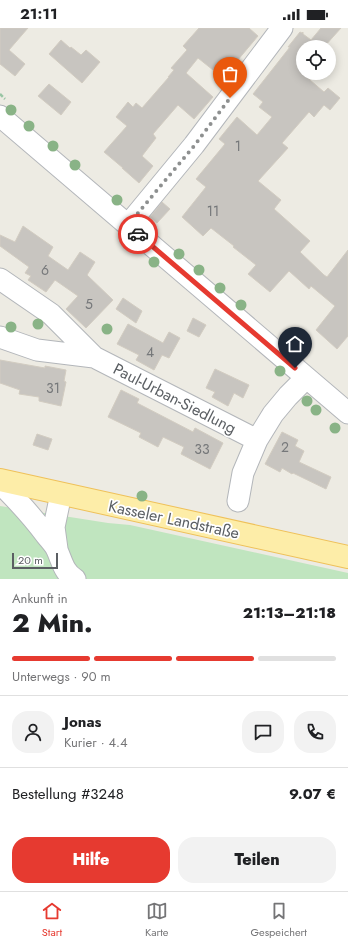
<!DOCTYPE html>
<html lang="de">
<head>
<meta charset="utf-8">
<style>
  :root { --surface:#fff; --page:#f2f2f2; --text:#202124; --muted:#757577; --line:#e0e0e0; --accent:#e63a30 }
  body { margin:0; font-family:Jost,sans-serif; background:var(--page); color:var(--text); height:100vh; display:flex; flex-direction:column; font-size:15px; white-space:nowrap }
  * { box-sizing:border-box; margin:0 }
  p { font-size:13px; color:var(--muted) }
  .icon { flex:none; width:22px; height:22px; fill:none; stroke:currentColor; stroke-width:2; stroke-linecap:round; stroke-linejoin:round }
  .map { position:relative; height:551px; overflow:hidden }
  .details { display:flex; flex-direction:column; background:var(--surface); flex:1 }
  .details>* { flex:none }
  .fabs { position:absolute; left:296px; top:12px; display:grid; gap:8px }
  .fabs a { display:grid; place-items:center; width:40px; height:40px; border-radius:50%; background:var(--surface); box-shadow:0 2px 10px #0003; font-size:20px }
  .scale { position:absolute; left:12px; bottom:10px; width:46px; box-sizing:border-box; padding-left:4px; border:2px solid #5b5f63; border-top:0; font-size:11px; line-height:14px; white-space:nowrap; color:#5b5f63; -webkit-text-stroke:3px #fff; paint-order:stroke }
  .pin { position:absolute; display:grid; place-items:center; width:34px; height:34px; color:#fff; margin:-41px -17px; border-radius:50% 50% 50% 0; rotate:-45deg; box-shadow:0 0 4px #0007 }
  .pin .icon { rotate:45deg }
  .courier { position:absolute; display:grid; place-items:center; width:40px; height:40px; margin:-20px; border:3px solid #e63a30; border-radius:50%; background:#fff; color:#222; box-shadow:0 1px 5px #0007 }
  .headline em { font-style:normal; font-weight:800 }
  .headline div { display:flex; flex-direction:column-reverse }
  .headline { display:flex; align-items:center; justify-content:space-between; height:68px; padding:0 12px }
  h1 { font-size:26px; font-weight:800; line-height:30px }
  .bar { display:grid; grid-template-columns:repeat(4,1fr); gap:6px 4px; align-content:center; height:48px; padding:0 12px }
  .bar i { height:5px; border-radius:3px; background:var(--line) }
  .bar .active { background:var(--accent) }
  .bar p { grid-column:span 4 }
  .line { display:flex; align-items:center; gap:10px; padding:0 12px; border-top:1px solid var(--line) }
  .line div { flex:1 }
  .round { display:grid; place-items:center; flex:none; width:42px; height:42px; border-radius:16px; background:var(--page) }
  .primary-button { display:flex; gap:8px; margin-top:auto; padding:8px 12px }
  .primary-button a { flex:1; height:46px; border-radius:16px; background:var(--accent); color:#fff; font-size:16px; font-weight:800; line-height:46px; text-align:center }
  .primary-button a+a { background:var(--page); color:var(--text) }
  .status { display:flex; justify-content:space-between; align-items:center; height:28px; padding:0 20px; background:var(--surface); direction:ltr }
  .status svg { height:11px; fill:currentColor }
  .menu { display:flex; justify-content:space-around; align-items:center; height:56px; border-top:1px solid var(--line); background:var(--surface); font-size:11px; color:var(--muted) }
  .menu a { display:grid; justify-items:center; gap:2px }
  .menu .active { color:var(--accent) }
  .map>svg:first-child { display:block }
  .green { fill:#c0e5bf }
  .building { fill:#c8c5c0; stroke:#d2ccc1 }
  .lines { fill:none; stroke-linecap:round; stroke-linejoin:round }
  .minor-casing { stroke:#b3b6ba; stroke-width:23 }
  .major-casing { stroke:#efc15a; stroke-width:24 }
  .path { stroke:#99c5a4; stroke-width:2.5; stroke-dasharray:4 2; stroke-linecap:butt }
  .minor { stroke:#fff; stroke-width:21 }
  .major { stroke:#fdeda8; stroke-width:22 }
  .tree { fill:#89b386 }
  .done { stroke:#8e9090; stroke-width:4; stroke-dasharray:0 7.2 }
  .route { stroke:#e63a30; stroke-width:5 }
  .labels { text-anchor:middle; stroke-width:3.5; stroke-linejoin:round; paint-order:stroke }
  .number-label { font-size:14px; fill:#76787a }
  .street-label { font-size:16px; fill:#5b5f63; stroke:#fff }
</style>
</head>
<body>
<div class="status"><b>21:11</b><svg viewBox="0 0 49 12"><path d="M0 12V9h3v3zM5 12V6h3v6zM10 12V3h3v9zM15 12V0h3v12zM26 1h20v11H26zM47 4h2v5h-2z"/></svg></div>
<div class="map">
<svg width="348" height="551" viewBox="0 0 348 551">
  <rect width="100%" height="100%" fill="#edebe3"/>
  <!-- green -->
  <path class="green" d="M0 478 108 495 130 497 348 545V551H0Z"/>
  <!-- building -->
  <path class="building" d="M0 0H28L9 22 25 36 15 48 0 36Z
    M199 0H249L258 8 237 33 239 35 228 47 217 37 213 42 198 30 186 45 213 69 194 91 178 77 153 106 156 110 142 128 153 138 139 155 122 140H123L104 124 127 98 116 89 128 74 133 79 136 75 142 80 169 49H168L174 42 171 40 187 22 183 18Z
    M321 0H341L324 19H303V46L324 64 328 60 340 70 330 82 324 77 314 89 309 84 282 115 288 120 258 153 281 172 274 181 310 213 300 224 324 247 327 249 348 222V308L337 321 316 302 335 278 311 258 309 261 289 243 270 264 248 246 256 237 233 219 234 218 211 200 203 208 182 189 206 159 196 151 225 116 219 111 237 89 257 107 272 89 259 79 263 74 253 66 290 19H288L300 4 302 5 303 4V6L311 12Z
    M61 12 70 20 71 19 81 27 86 22 100 34 82 55 49 26Z
    M49 56 71 74 61 87 38 68Z
    M162 174 170 181 157 195 150 189Z
    M23 198 53 219 48 228 68 242 80 224 95 234 87 247 113 272 86 300 66 281 78 268 55 252 46 264 28 252 31 248 25 245 29 239 0 218V207L15 214Z
    M123 270 142 283 136 295 116 281Z
    M193 290 206 297 199 309 187 303Z
    M128 296 163 315 169 304 180 310 169 330 162 327 154 342 136 332 139 327 117 316Z
    M0 332 45 340V338L66 342 64 353 66 354 61 378 39 373V369L19 366 20 362 0 355Z
    M215 341 249 357 243 370 234 365 228 378 212 369 215 364 206 360Z
    M121 362 139 371 137 375 193 404 195 400 223 415 210 441 181 426 184 419 163 409 158 419 139 409 141 405 108 389Z
    M282 404 298 412 295 418 304 423 299 434 331 449 326 461 293 445 292 446 282 440 280 444 265 436Z
    M37 406 52 411 48 422 33 417Z"/>
  <g class="lines">
    <defs>
      <path id="minor" d="M0 88 348 385
        M128 197 194 117 282 0
        M0 251 51 286 94 329 257 412
        M0 309 37 322 94 329
        M0 455C17 472 32 488 46 507 50 512 55 517 57 522 62 533 64 545 75 551
        M238 473 243 445 257 412 273 386 288 368 306 350
        M57 521 54 499 61 466"/>
      <path id="major" d="M0 452 348 529"/>
    </defs>
    <!-- minor casing -->
    <use href="#minor" class="minor-casing"/>
    <!-- major casing -->
    <use href="#major" class="major-casing"/>
    <!-- path -->
    <path class="path" d="M0 66 5 71"/>
    <!-- minor -->
    <use href="#minor" class="minor"/>
    <!-- major -->
    <use href="#major" class="major"/>
  </g>
  <!-- trees -->
  <g class="tree">
    <circle cx="11" cy="82" r="5.5"/>
    <circle cx="29" cy="98" r="5.5"/>
    <circle cx="53" cy="118" r="5.5"/>
    <circle cx="75" cy="137" r="5.5"/>
    <circle cx="117" cy="172" r="5.5"/>
    <circle cx="150" cy="199" r="5.5"/>
    <circle cx="179" cy="226" r="5.5"/>
    <circle cx="154" cy="234" r="5.5"/>
    <circle cx="199" cy="242" r="5.5"/>
    <circle cx="220" cy="260" r="5.5"/>
    <circle cx="241" cy="277" r="5.5"/>
    <circle cx="38" cy="296" r="5.5"/>
    <circle cx="11" cy="299" r="5.5"/>
    <circle cx="107" cy="301" r="5.5"/>
    <circle cx="280" cy="343" r="5.5"/>
    <circle cx="307" cy="373" r="5.5"/>
    <circle cx="316" cy="382" r="5.5"/>
    <circle cx="335" cy="400" r="5.5"/>
    <circle cx="142" cy="468" r="5.5"/>
  </g>
  <g class="lines">
    <!-- done -->
    <path class="done" d="M138 206 128 197 194 118 230 70"/>
    <!-- route -->
    <path class="route" d="M138 206 295 340"/>
  </g>
  <g class="labels">
    <!-- number labels -->
    <g class="number-label">
      <text x="238" y="123">1</text>
      <text x="213" y="188">11</text>
      <text x="45" y="247">6</text>
      <text x="89" y="281">5</text>
      <text x="150" y="329">4</text>
      <text x="53" y="365">31</text>
      <text x="285" y="424">2</text>
      <text x="202" y="426">33</text>
    </g>
    <!-- street labels -->
    <g class="street-label">
      <text transform="translate(175 370) rotate(27)" y="6">Paul-Urban-Siedlung</text>
      <text transform="translate(174 491) rotate(12)" y="6">Kasseler Landstraße</text>
    </g>
  </g>
</svg>
<div class="fabs">
<a><svg class="icon" aria-label="locate" viewBox="0 0 24 24"><circle cx="12" cy="12" r="6"/><path d="M12 2v4M12 18v4M2 12h4M18 12h4"/></svg></a>
</div>
<div class="scale">20 m</div>
<div class="pin" style="left:230px;top:70px;background:#ea580c"><svg class="icon" aria-label="bag" viewBox="0 0 24 24"><path d="M5 8h14l-1 12H6zM9 8a3 3 0 0 1 6 0"/></svg></div>
<div class="pin" style="left:295px;top:340px;background:#1f2937"><svg class="icon" aria-label="home" viewBox="0 0 24 24"><path d="M3 11l9-7 9 7M6 9v11h12V9"/></svg></div>
<div class="courier" style="left:138px;top:206px"><svg class="icon" aria-label="car" viewBox="0 0 24 24"><path d="M5 17H2v-5l4-1 3-4h7l3 4 3 1v5h-3M9 17h6M6 11h13"/><circle cx="7" cy="17" r="2"/><circle cx="17" cy="17" r="2"/></svg></div>
</div>
<section class="details">
<div class="headline"><div><h1>2 Min.</h1><p>Ankunft in</p></div><em>21:13–21:18</em></div>
<div class="bar"><i class="active"></i><i class="active"></i><i class="active"></i><i></i><p>Unterwegs · 90 m</p></div>
<div class="line" style="height:72px"><a class="round"><svg class="icon" aria-label="person" viewBox="0 0 24 24"><circle cx="12" cy="8" r="4"/><path d="M4 21q1-7 8-7t8 7"/></svg></a><div><b>Jonas</b><p>Kurier · 4.4</p></div><a class="round"><svg class="icon" aria-label="chat" viewBox="0 0 24 24"><path d="M4 5h16v11H9l-5 4z"/></svg></a><a class="round"><svg class="icon" aria-label="phone" viewBox="0 0 24 24"><path d="M5 4h4l2 5-3 2q2 4 5 5l2-3 5 2v4C11 20 4 13 5 4z"/></svg></a></div>
<div class="line" style="height:52px"><div>Bestellung #3248</div><b>9.07 €</b></div>
<div class="primary-button"><a>Hilfe</a><a>Teilen</a></div>
</section>
<nav class="menu">
<a class="active"><svg class="icon" aria-label="home" viewBox="0 0 24 24"><path d="M3 11l9-7 9 7M6 9v11h12V9"/></svg>Start</a>
<a><svg class="icon" aria-label="map" viewBox="0 0 24 24"><path d="M3 6l6-2 6 2 6-2v14l-6 2-6-2-6 2zM9 4v14M15 6v14"/></svg>Karte</a>
<a><svg class="icon" aria-label="saved" viewBox="0 0 24 24"><path d="M7 4h10v16l-5-4-5 4z"/></svg>Gespeichert</a>
</nav>
</body>
</html>
